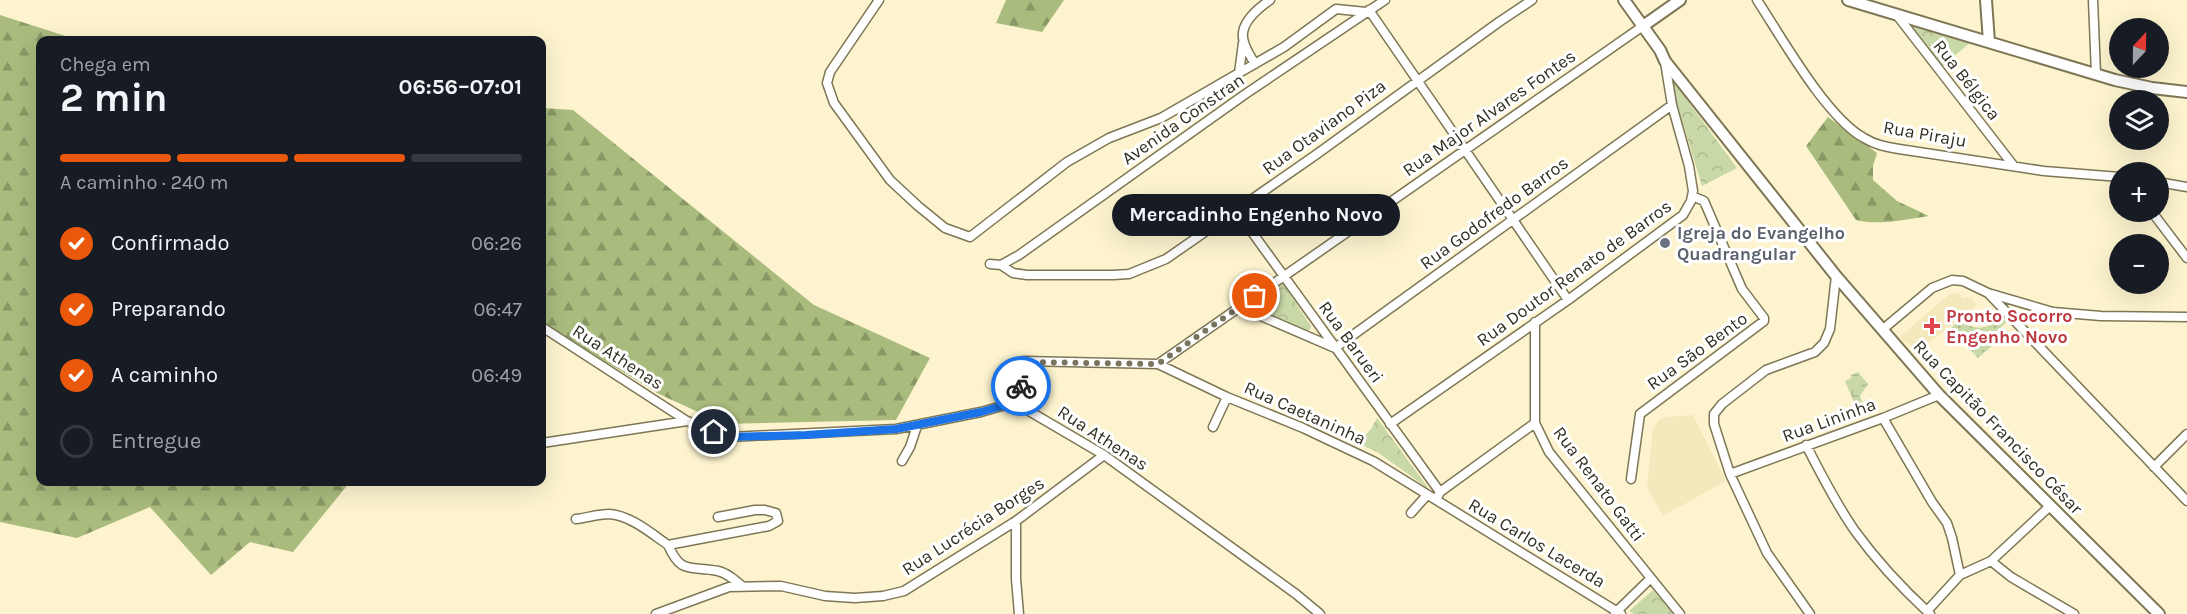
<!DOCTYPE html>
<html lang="pt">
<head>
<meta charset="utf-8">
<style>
  :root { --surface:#171b24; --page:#20242c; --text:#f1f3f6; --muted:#9ea1a6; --line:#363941; --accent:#ea580c }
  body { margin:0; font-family:Karla,sans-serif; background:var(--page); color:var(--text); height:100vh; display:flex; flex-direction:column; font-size:22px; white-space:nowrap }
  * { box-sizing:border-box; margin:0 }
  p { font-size:20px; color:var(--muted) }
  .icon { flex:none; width:33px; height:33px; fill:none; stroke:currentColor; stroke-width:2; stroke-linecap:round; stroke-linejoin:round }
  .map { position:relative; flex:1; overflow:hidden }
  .sheet { position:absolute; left:36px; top:36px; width:510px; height:450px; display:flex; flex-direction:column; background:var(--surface); border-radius:12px; box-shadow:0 6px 24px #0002 }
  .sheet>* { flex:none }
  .needle { width:39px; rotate:22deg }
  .controls { position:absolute; left:2109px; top:18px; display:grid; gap:12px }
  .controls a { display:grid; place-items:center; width:60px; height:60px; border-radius:50%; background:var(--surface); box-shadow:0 6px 24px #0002; font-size:30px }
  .pin { position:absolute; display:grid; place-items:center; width:51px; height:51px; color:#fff; margin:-26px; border:3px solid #fff; border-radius:50%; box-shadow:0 2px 6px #0007 }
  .courier { position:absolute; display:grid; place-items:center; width:60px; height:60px; margin:-30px; border:4px solid #1a73e8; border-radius:50%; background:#fff; color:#222; box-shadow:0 2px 8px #0007 }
  .bubble { position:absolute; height:42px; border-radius:21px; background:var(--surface); box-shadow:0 6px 24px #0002; font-size:20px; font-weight:700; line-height:42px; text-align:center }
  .summary em { font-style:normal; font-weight:700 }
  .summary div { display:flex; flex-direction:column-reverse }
  .summary { display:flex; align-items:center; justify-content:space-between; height:102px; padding:0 24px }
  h1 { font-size:39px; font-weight:700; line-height:45px }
  .bar { display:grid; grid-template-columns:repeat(4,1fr); gap:9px 6px; align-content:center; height:72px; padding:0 24px }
  .bar i { height:8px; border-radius:4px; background:var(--line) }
  .bar .selected { background:var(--accent) }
  .bar p { grid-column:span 4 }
  ol { padding:0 24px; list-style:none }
  li { display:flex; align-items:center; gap:18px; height:66px }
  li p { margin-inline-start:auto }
  li .icon { padding:6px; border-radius:50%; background:var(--accent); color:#fff; stroke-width:4 }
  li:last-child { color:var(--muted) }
  li i { width:33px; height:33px; border:3px solid var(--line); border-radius:50% }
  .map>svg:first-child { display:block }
  .built { fill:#f3e9bc }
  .grass { fill:url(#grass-dots) }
  .forest { fill:url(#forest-firs) }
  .wetland { fill:url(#wetland-marsh) }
  .park { fill:url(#park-crowns) }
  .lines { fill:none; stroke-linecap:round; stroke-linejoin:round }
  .minor-casing { stroke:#7e7655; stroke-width:11 }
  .tertiary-casing { stroke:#7e7655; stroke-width:14 }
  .minor { stroke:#fff; stroke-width:8 }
  .tertiary { stroke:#fff; stroke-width:10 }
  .done { stroke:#79745e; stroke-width:6; stroke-dasharray:0 10.8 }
  .route { stroke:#1a73e8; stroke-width:8 }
  .worship-dot { fill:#6b7280; stroke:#fff; stroke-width:2 }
  .health-dot { fill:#e0444e; stroke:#fff; stroke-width:2 }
  .labels { text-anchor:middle; stroke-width:6; stroke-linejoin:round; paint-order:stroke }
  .street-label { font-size:18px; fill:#322f21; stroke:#fff }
  .worship-label { font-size:18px; font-weight:bold; fill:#5b616d; stroke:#fff; text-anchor:start }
  .health-label { font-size:18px; font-weight:bold; fill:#be3a42; stroke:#fff; text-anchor:start }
</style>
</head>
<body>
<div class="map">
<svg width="2187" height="614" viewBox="0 0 2187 614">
  <defs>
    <pattern id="grass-dots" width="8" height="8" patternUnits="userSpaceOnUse" patternTransform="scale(1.5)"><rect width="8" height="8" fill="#c9d8a7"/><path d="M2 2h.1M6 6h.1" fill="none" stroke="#adba8f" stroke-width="1.8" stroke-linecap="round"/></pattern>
    <pattern id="forest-firs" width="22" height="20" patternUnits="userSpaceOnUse" patternTransform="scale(1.5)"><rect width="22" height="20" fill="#a9bb7d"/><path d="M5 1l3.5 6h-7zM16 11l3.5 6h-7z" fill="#8a9866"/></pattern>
    <pattern id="wetland-marsh" width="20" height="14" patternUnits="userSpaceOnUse" patternTransform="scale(1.5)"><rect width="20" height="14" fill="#c9d8a7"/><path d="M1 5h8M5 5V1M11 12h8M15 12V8" fill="none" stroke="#adba8f"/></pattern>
    <pattern id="park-crowns" width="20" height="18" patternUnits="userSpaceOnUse" patternTransform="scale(1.5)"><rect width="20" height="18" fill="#c9d8a7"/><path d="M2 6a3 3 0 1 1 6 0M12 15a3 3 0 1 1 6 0" fill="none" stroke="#adba8f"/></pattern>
  </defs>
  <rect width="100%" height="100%" fill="#fdf4cf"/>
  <!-- built -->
  <path class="built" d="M1951 293 1959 294 1963 298 1971 297 1977 305 1916 353 1908 342 1905 343 1899 337Z
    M1693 415 1726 481 1663 516 1647 488 1653 429 1659 420 1666 417Z"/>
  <!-- grass -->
  <path class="grass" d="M2000 316 2007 322 1987 339 1992 346 1978 358 1951 328 1958 322C1978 329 1986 332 2000 316Z"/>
  <!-- forest -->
  <path class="forest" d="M1006 0H1064L1042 32 996 23Z
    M0 15 78 40H40V482H350L293 552 250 542 211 575 150 507 77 538 0 522Z
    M542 108 573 110 814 305 930 358 896 420 724 424 659 394 542 323Z
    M1828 117 1877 153 1873 166V180L1897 201 1929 216C1906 219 1879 226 1856 220L1806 146Z"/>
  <!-- wetland -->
  <path class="wetland" d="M1858 372 1868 384 1860 396 1867 413 1860 417 1845 381 1851 378V375Z"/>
  <!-- park -->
  <path class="park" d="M1900 18 1974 39 1942 67Z
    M1668 74 1737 168 1702 186Z
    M1283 284 1311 326 1310 330 1304 331 1249 308Z
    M1377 418 1429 489 1377 452 1358 443 1371 429Z
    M1653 590 1673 614H1634L1629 611Z"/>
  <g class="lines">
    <defs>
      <path id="minor" d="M879 0 830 72 827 83 834 103 890 180 918 206 945 228 970 237 1067 162 1109 138 1161 118 1284 47 1336 9 1366 12
        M1757 0C1782 38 1826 117 1864 138 1875 145 1887 147 1899 149L2044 171 2120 177
        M2093 0 2096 74
        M1369 10 1568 300
        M1896 14 2013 165
        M1255 64C1251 57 1246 50 1244 42 1238 25 1257 9 1270 0
        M1239 73 1243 43
        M2158 182 2187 187
        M1236 210 1440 492
        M2152 212 2187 258
        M990 264 1001 265 1013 273 1027 275H1113L1129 274 1166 259 1317 154 1499 22 1532 0
        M1001 265 1019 255 1244 95 1385 0
        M1989 294 2187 501
        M1240 307 1335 348 1672 105
        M1535 322V423L1549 452 1680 614
        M542 327 687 421 730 437 896 429 981 412 1019 401 1029 411 1104 455 1296 594 1320 614
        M1882 330 1932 288 1952 280 1963 281 1988 293 2053 312 2101 316 2187 317
        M1158 364 1227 397 1303 428 1373 461 1621 614
        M1019 401 1024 361 1158 364 1643 26
        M1883 418 1932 502 1947 523 1952 538 1960 575
        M1390 424 1568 300 1683 215 1691 201 1693 191 1689 166 1672 105 1665 62
        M1213 427 1227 397
        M542 443 687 421
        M1806 445C1821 474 1836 504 1855 531 1876 560 1904 590 1930 614
        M902 461 910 447 917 426
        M2154 467 2187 434
        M1730 474 1883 418 1939 395
        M1631 479 1640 414 1764 321V318L1742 289 1704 201 1692 196
        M1438 496 1440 492 1535 423
        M1411 513 1427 495
        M718 517 755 510H765L776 513 778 521 769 526 668 545C682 576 690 565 718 571 727 573 735 580 742 586
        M576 519C586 518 598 514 609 514 630 515 652 534 668 545
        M1016 521V579L1019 614
        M1991 561 2011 577 2074 614
        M1927 611 1960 575 1991 561 2050 506
        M1615 613 1651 578
        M656 614 729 587 781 586 825 596 855 598 883 596 904 591 1016 521 1104 455
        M1810 614 1767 553 1730 474 1714 424V414L1722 404 1766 370 1815 352 1824 343 1830 329 1836 276"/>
      <path id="tertiary" d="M1624 0 1660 50 1665 61 1836 276 1939 395 2159 614
        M1848 0 2115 80 2152 88 2187 92
        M1986 0 1989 42
        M1643 26 1680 0"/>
    </defs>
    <!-- minor casing -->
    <use href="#minor" class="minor-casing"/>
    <!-- tertiary casing -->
    <use href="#tertiary" class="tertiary-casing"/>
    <!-- minor -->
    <use href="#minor" class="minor"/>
    <!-- tertiary -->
    <use href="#tertiary" class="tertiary"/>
  </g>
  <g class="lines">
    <!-- done -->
    <path class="done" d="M1021 386 1024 362 1158 364 1255 296"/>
    <!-- route -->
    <path class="route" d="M714 432 730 437 806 435 896 429 981 412 1019 401 1021 386"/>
  </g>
  <!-- markers -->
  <circle class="worship-dot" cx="1665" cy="243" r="6"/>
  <path class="health-dot" d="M1929 317h6v6h6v6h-6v6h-6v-6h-6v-6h6z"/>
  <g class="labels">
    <!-- street labels -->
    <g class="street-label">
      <text transform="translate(1967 80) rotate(52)" y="6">Rua Bélgica</text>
      <text transform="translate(1489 113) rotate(-35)" y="6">Rua Major Alvares Fontes</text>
      <text transform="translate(1183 119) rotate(-35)" y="6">Avenida Constran</text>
      <text transform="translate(1324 127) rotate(-36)" y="6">Rua Otaviano Piza</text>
      <text transform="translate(1925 134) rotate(10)" y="6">Rua Piraju</text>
      <text transform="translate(1494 213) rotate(-36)" y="6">Rua Godofredo Barros</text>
      <text transform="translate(1574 273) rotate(-36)" y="6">Rua Doutor Renato de Barros</text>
      <text transform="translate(1351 342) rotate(54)" y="6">Rua Barueri</text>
      <text transform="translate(1697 351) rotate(-36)" y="6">Rua São Bento</text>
      <text transform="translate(618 357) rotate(33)" y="6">Rua Athenas</text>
      <text transform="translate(1305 413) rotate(24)" y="6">Rua Caetaninha</text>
      <text transform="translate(1829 420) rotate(-20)" y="6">Rua Lininha</text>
      <text transform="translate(1998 427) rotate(46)" y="6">Rua Capitão Francisco César</text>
      <text transform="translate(1103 438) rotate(33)" y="6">Rua Athenas</text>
      <text transform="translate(1599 484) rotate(53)" y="6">Rua Renato Gatti</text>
      <text transform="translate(973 526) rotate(-33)" y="6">Rua Lucrécia Borges</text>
      <text transform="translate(1537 543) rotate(31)" y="6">Rua Carlos Lacerda</text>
    </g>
    <!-- worship labels -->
    <g class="worship-label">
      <text x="1677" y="239">Igreja do Evangelho<tspan x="1677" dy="21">Quadrangular</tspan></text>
    </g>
    <!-- health labels -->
    <g class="health-label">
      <text x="1946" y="322">Pronto Socorro<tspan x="1946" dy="21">Engenho Novo</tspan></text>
    </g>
  </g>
</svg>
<div class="controls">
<a><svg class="needle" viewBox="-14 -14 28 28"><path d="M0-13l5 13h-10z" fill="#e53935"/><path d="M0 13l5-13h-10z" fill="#9ea1a6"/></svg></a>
<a><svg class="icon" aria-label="layers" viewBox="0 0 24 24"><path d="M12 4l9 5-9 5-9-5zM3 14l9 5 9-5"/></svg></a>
<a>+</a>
<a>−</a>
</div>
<div class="pin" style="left:1255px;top:296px;background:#ea580c"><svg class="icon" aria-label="bag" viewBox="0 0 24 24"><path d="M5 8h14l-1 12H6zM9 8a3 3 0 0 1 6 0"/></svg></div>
<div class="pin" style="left:714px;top:432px;background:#1f2937"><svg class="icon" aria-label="home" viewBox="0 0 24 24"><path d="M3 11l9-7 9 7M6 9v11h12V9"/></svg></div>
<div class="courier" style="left:1021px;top:386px"><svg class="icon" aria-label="bike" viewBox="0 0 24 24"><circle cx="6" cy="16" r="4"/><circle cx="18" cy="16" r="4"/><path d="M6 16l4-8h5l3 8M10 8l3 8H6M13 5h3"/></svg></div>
<div class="bubble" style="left:1112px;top:194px;width:288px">Mercadinho Engenho Novo</div>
<section class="sheet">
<div class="summary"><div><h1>2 min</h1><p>Chega em</p></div><em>06:56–07:01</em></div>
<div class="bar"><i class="selected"></i><i class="selected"></i><i class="selected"></i><i></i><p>A caminho · 240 m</p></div>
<ol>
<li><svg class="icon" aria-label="check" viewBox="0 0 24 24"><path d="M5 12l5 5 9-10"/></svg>Confirmado<p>06:26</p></li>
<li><svg class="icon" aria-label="check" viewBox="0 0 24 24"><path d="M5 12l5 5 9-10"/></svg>Preparando<p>06:47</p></li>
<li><svg class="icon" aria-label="check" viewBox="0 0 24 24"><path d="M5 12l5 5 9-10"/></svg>A caminho<p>06:49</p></li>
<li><i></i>Entregue</li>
</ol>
</section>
</div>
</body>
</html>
